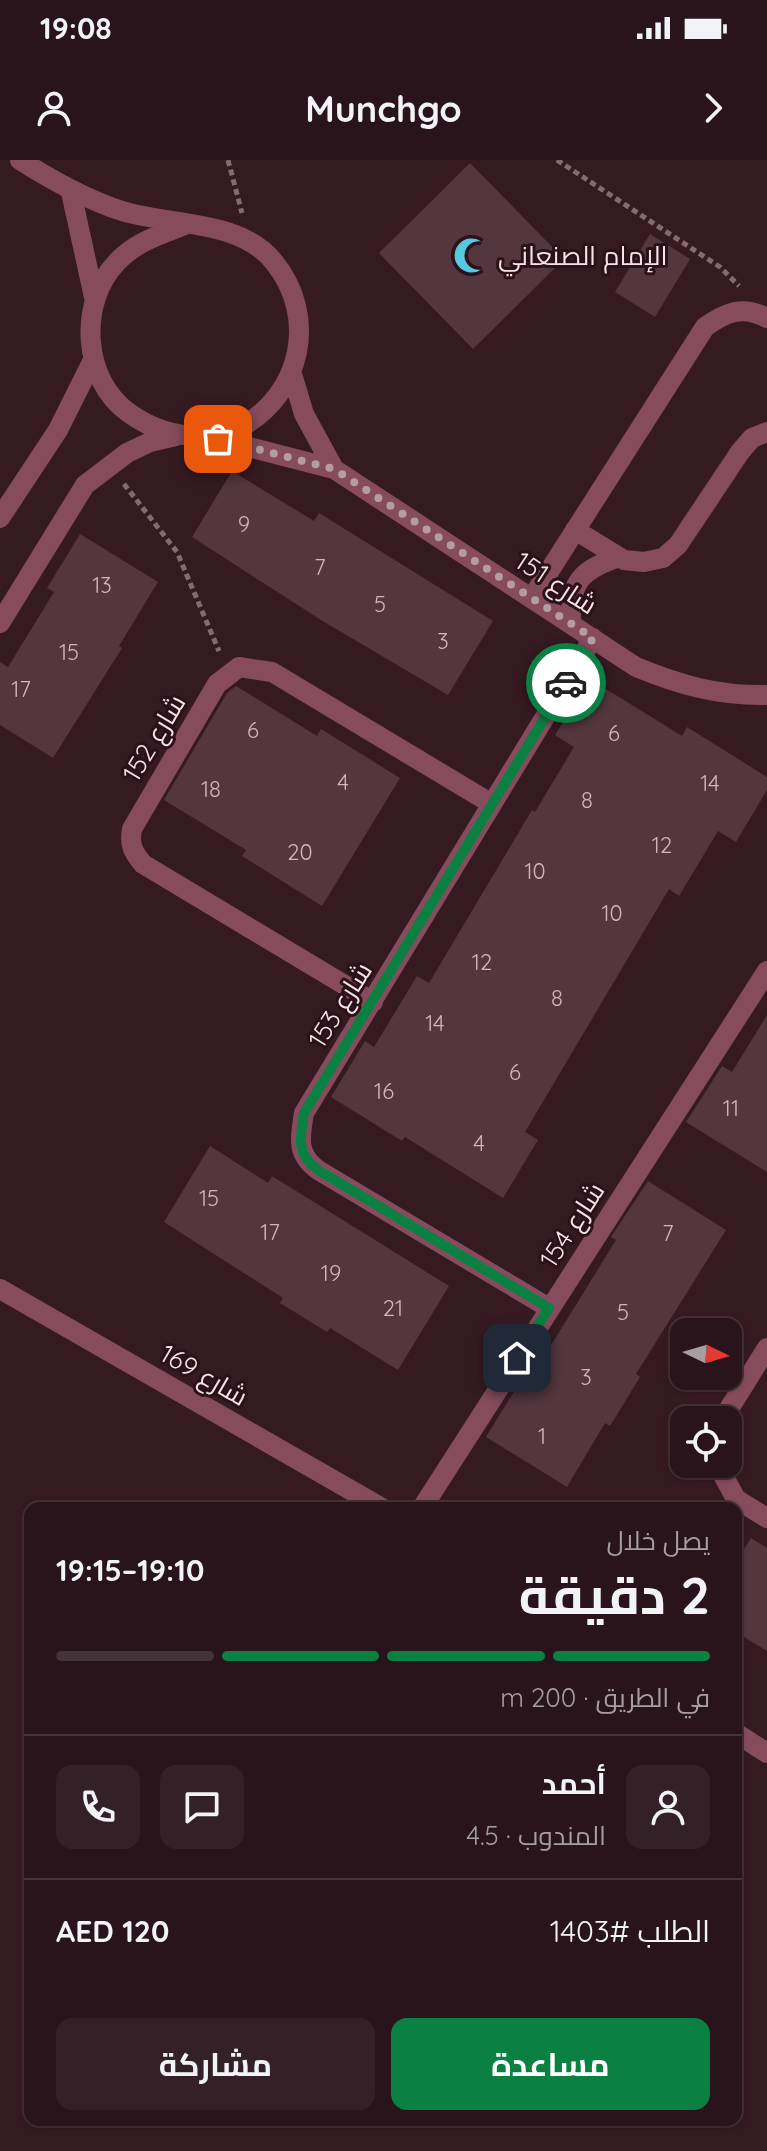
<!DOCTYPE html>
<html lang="ar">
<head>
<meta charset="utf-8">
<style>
  :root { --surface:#28141a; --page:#342127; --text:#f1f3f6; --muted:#a59ea2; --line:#443339; --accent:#0b8043 }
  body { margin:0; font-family:Quicksand,Cairo,sans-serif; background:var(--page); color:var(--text); direction:rtl; height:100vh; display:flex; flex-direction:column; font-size:30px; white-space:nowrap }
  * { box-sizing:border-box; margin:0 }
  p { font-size:26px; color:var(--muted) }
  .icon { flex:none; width:44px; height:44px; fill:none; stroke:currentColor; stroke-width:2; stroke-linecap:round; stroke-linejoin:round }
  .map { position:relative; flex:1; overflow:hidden; direction:ltr }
  .panel { position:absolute; left:24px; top:1342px; width:718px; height:624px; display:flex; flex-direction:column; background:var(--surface); border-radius:16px; box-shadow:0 2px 6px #0004,0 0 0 2px var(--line); direction:rtl }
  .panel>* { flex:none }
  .needle { width:52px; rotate:95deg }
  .tools { position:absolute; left:670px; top:1158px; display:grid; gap:16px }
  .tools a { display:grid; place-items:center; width:72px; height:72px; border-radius:16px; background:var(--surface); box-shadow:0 2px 6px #0004,0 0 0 2px var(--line); font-size:40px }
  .pin { position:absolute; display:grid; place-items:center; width:68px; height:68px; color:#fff; margin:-34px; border-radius:16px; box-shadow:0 4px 12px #0006 }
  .courier { position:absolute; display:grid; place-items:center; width:80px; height:80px; margin:-40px; border:6px solid #0b8043; border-radius:50%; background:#fff; color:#222; box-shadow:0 2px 10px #0007 }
  .overview em { font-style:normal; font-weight:700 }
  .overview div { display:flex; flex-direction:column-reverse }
  .overview { display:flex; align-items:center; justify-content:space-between; height:136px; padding:0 32px }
  h1 { font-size:52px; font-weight:700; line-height:60px }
  .bar { display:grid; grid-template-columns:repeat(4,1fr); gap:12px 8px; align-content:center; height:96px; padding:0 32px }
  .bar i { height:10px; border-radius:6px; background:var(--line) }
  .bar .on { background:var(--accent) }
  .bar p { grid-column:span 4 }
  .line { display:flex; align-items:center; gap:20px; padding:0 32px; border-top:2px solid var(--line) }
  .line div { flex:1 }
  .round { display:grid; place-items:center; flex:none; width:84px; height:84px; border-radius:16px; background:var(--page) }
  .action { display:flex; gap:16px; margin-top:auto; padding:16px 32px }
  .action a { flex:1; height:92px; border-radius:16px; background:var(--accent); color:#fff; font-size:32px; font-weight:700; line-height:92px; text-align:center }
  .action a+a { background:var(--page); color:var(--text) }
  .status { display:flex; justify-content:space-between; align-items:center; height:56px; padding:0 40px; background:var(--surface); direction:ltr }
  .status svg { height:22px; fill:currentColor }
  header { display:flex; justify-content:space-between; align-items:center; height:104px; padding:0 32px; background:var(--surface); font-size:36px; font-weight:700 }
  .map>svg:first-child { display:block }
  .building { fill:#54363e }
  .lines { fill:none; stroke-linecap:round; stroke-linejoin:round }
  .path { stroke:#846b72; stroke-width:5; stroke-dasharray:6 4; stroke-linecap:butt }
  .minor { stroke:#864c5d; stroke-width:20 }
  .done { stroke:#b39da2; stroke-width:8; stroke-dasharray:0 14.4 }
  .route { stroke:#0b8043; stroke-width:10 }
  .labels { text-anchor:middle; stroke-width:6; stroke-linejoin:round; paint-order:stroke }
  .number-label { font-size:22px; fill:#ceb8bd }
  .poi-label { font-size:26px; fill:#f7e3e7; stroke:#2b1119; text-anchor:start }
  .street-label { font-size:26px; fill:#f7e3e7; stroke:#2b1119 }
</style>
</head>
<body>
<div class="status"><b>19:08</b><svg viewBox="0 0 49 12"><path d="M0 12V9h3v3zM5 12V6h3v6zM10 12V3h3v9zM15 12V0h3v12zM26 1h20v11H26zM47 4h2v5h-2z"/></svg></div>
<header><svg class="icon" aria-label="forward" viewBox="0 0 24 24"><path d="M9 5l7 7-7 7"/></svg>Munchgo<svg class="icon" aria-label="person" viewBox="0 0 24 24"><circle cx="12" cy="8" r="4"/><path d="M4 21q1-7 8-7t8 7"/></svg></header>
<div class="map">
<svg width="767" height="1991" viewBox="0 0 767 1991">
  <rect width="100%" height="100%" fill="#361a22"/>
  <!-- building -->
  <path class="building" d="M470 3 564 99 473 189 379 93Z
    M650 74 690 99 655 157 615 132Z
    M232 311 314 361 319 353 493 461 448 535 321 460 192 377Z
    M80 374 158 422 119 486 122 488 53 598 0 565V502L8 507 54 432 47 428Z
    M590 519 682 576 687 567 767 617V630L736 682 718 671 679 736 669 729 525 972 538 980 503 1038 405 977 402 981 331 937 365 881 374 887 417 816 429 823 532 650 535 652 574 587 555 575Z
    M236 526 317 576 321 569 400 618 322 746 242 696 246 690 164 640 227 533Z
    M767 855V1012L686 962 722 906 732 912Z
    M210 986 268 1023 272 1016 449 1126 398 1210 330 1168 327 1172 280 1143 283 1138 164 1062Z
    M648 1021 726 1070 636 1214 640 1217 610 1266 605 1263 567 1327 486 1277 518 1225 524 1229 616 1080 611 1077Z
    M751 1378 767 1388V1491L736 1472V1402Z"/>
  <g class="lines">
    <!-- path -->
    <path class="path" d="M228 0 242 53
      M557 0 720 107 739 126
      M124 324 177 392 219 491"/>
    <!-- minor -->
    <path class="minor" d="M20 0C53 21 85 39 122 51 171 66 240 59 274 102 318 156 302 234 241 267 235 270 227 276 220 278 214 279 207 277 202 277 173 275 153 270 129 253 82 220 78 142 117 102 136 82 159 75 185 65
      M71 32 94 137
      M292 214 304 254 334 309
      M218 279 334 309 636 507C680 525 718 536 767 535
      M0 358 58 270 93 200
      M575 370 624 400 644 402 663 398 678 385 740 292 752 278 767 272
      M532 438 705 167C726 152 743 145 767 158
      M0 463 85 325 127 293 150 282 176 276
      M571 463C569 422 581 410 619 397
      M373 842 143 704C133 692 129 685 132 669L217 524 239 507 272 512 492 644
      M0 1129 382 1348
      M549 1148 318 1010C296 994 300 978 304 953L593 478
      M722 1260 767 1188
      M717 1304 736 1339 767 1358
      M422 1348 767 811
      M736 1573 767 1593"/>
  </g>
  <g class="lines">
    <!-- done -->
    <path class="done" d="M218 279 334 309 593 478 566 523"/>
    <!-- route -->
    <path class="route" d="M517 1198 549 1148 318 1010C296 994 300 978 304 953L566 523"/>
  </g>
  <!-- icons -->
  <defs>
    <symbol id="mosque-bare" viewBox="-9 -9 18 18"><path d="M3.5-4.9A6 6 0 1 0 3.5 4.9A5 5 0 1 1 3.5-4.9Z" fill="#55cade" stroke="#2b1119" stroke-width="2.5" paint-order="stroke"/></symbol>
  </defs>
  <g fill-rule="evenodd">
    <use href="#mosque-bare" x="446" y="70" width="51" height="51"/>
  </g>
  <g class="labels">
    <!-- number labels -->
    <g class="number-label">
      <text x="244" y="372">9</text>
      <text x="320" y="415">7</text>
      <text x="102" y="433">13</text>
      <text x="380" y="452">5</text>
      <text x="443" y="489">3</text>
      <text x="69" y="500">15</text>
      <text x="21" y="537">17</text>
      <text x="253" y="578">6</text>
      <text x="614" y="581">6</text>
      <text x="343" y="630">4</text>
      <text x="710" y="631">14</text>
      <text x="211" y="637">18</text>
      <text x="587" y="648">8</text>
      <text x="662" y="693">12</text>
      <text x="300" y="700">20</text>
      <text x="535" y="719">10</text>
      <text x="612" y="761">10</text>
      <text x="482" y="810">12</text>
      <text x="557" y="846">8</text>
      <text x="435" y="871">14</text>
      <text x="515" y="920">6</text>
      <text x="384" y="939">16</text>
      <text x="731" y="956">11</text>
      <text x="479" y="991">4</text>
      <text x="209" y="1046">15</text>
      <text x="270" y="1080">17</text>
      <text x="668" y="1081">7</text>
      <text x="331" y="1121">19</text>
      <text x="393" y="1156">21</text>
      <text x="623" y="1160">5</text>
      <text x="586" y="1225">3</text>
      <text x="542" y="1284">1</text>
    </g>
    <!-- poi labels -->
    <g class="poi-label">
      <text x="498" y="105">الإمام الصنعاني</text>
    </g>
    <!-- street labels -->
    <g class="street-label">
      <text transform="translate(556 423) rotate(33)" y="9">شارع 151</text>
      <text transform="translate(154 578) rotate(-59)" y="9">شارع 152</text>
      <text transform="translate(340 845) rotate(-58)" y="9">شارع 153</text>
      <text transform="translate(572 1065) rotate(-57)" y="9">شارع 154</text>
      <text transform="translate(204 1215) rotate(30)" y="9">شارع 169</text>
    </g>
  </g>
</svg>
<div class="tools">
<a><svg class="needle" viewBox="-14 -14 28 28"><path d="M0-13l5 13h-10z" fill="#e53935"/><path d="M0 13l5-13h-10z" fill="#a59ea2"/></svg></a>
<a><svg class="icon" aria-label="locate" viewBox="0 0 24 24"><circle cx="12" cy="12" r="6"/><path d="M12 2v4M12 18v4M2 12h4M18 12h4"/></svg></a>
</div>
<div class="pin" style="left:218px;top:279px;background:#ea580c"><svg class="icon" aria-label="bag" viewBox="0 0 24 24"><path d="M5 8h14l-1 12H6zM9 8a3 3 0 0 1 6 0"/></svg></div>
<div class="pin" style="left:517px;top:1198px;background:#1f2937"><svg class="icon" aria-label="home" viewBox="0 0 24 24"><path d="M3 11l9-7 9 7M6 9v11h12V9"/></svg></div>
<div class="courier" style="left:566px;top:523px"><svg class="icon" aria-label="car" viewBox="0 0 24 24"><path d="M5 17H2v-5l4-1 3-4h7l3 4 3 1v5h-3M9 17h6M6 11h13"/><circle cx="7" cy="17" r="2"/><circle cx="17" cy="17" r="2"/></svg></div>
<section class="panel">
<div class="overview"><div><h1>2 دقيقة</h1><p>يصل خلال</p></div><em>19:10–19:15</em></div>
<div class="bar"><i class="on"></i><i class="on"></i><i class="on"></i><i></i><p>في الطريق · 200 m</p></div>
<div class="line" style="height:144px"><a class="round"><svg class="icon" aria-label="person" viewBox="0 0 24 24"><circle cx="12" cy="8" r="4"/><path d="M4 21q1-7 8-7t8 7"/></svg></a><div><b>أحمد</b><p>المندوب · 4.5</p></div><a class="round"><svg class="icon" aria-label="chat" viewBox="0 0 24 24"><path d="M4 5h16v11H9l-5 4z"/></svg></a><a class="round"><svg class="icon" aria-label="phone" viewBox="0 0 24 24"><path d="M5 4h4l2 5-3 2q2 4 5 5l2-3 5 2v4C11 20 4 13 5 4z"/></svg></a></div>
<div class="line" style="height:104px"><div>الطلب #1403</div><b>AED 120</b></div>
<div class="action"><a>مساعدة</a><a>مشاركة</a></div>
</section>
</div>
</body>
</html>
